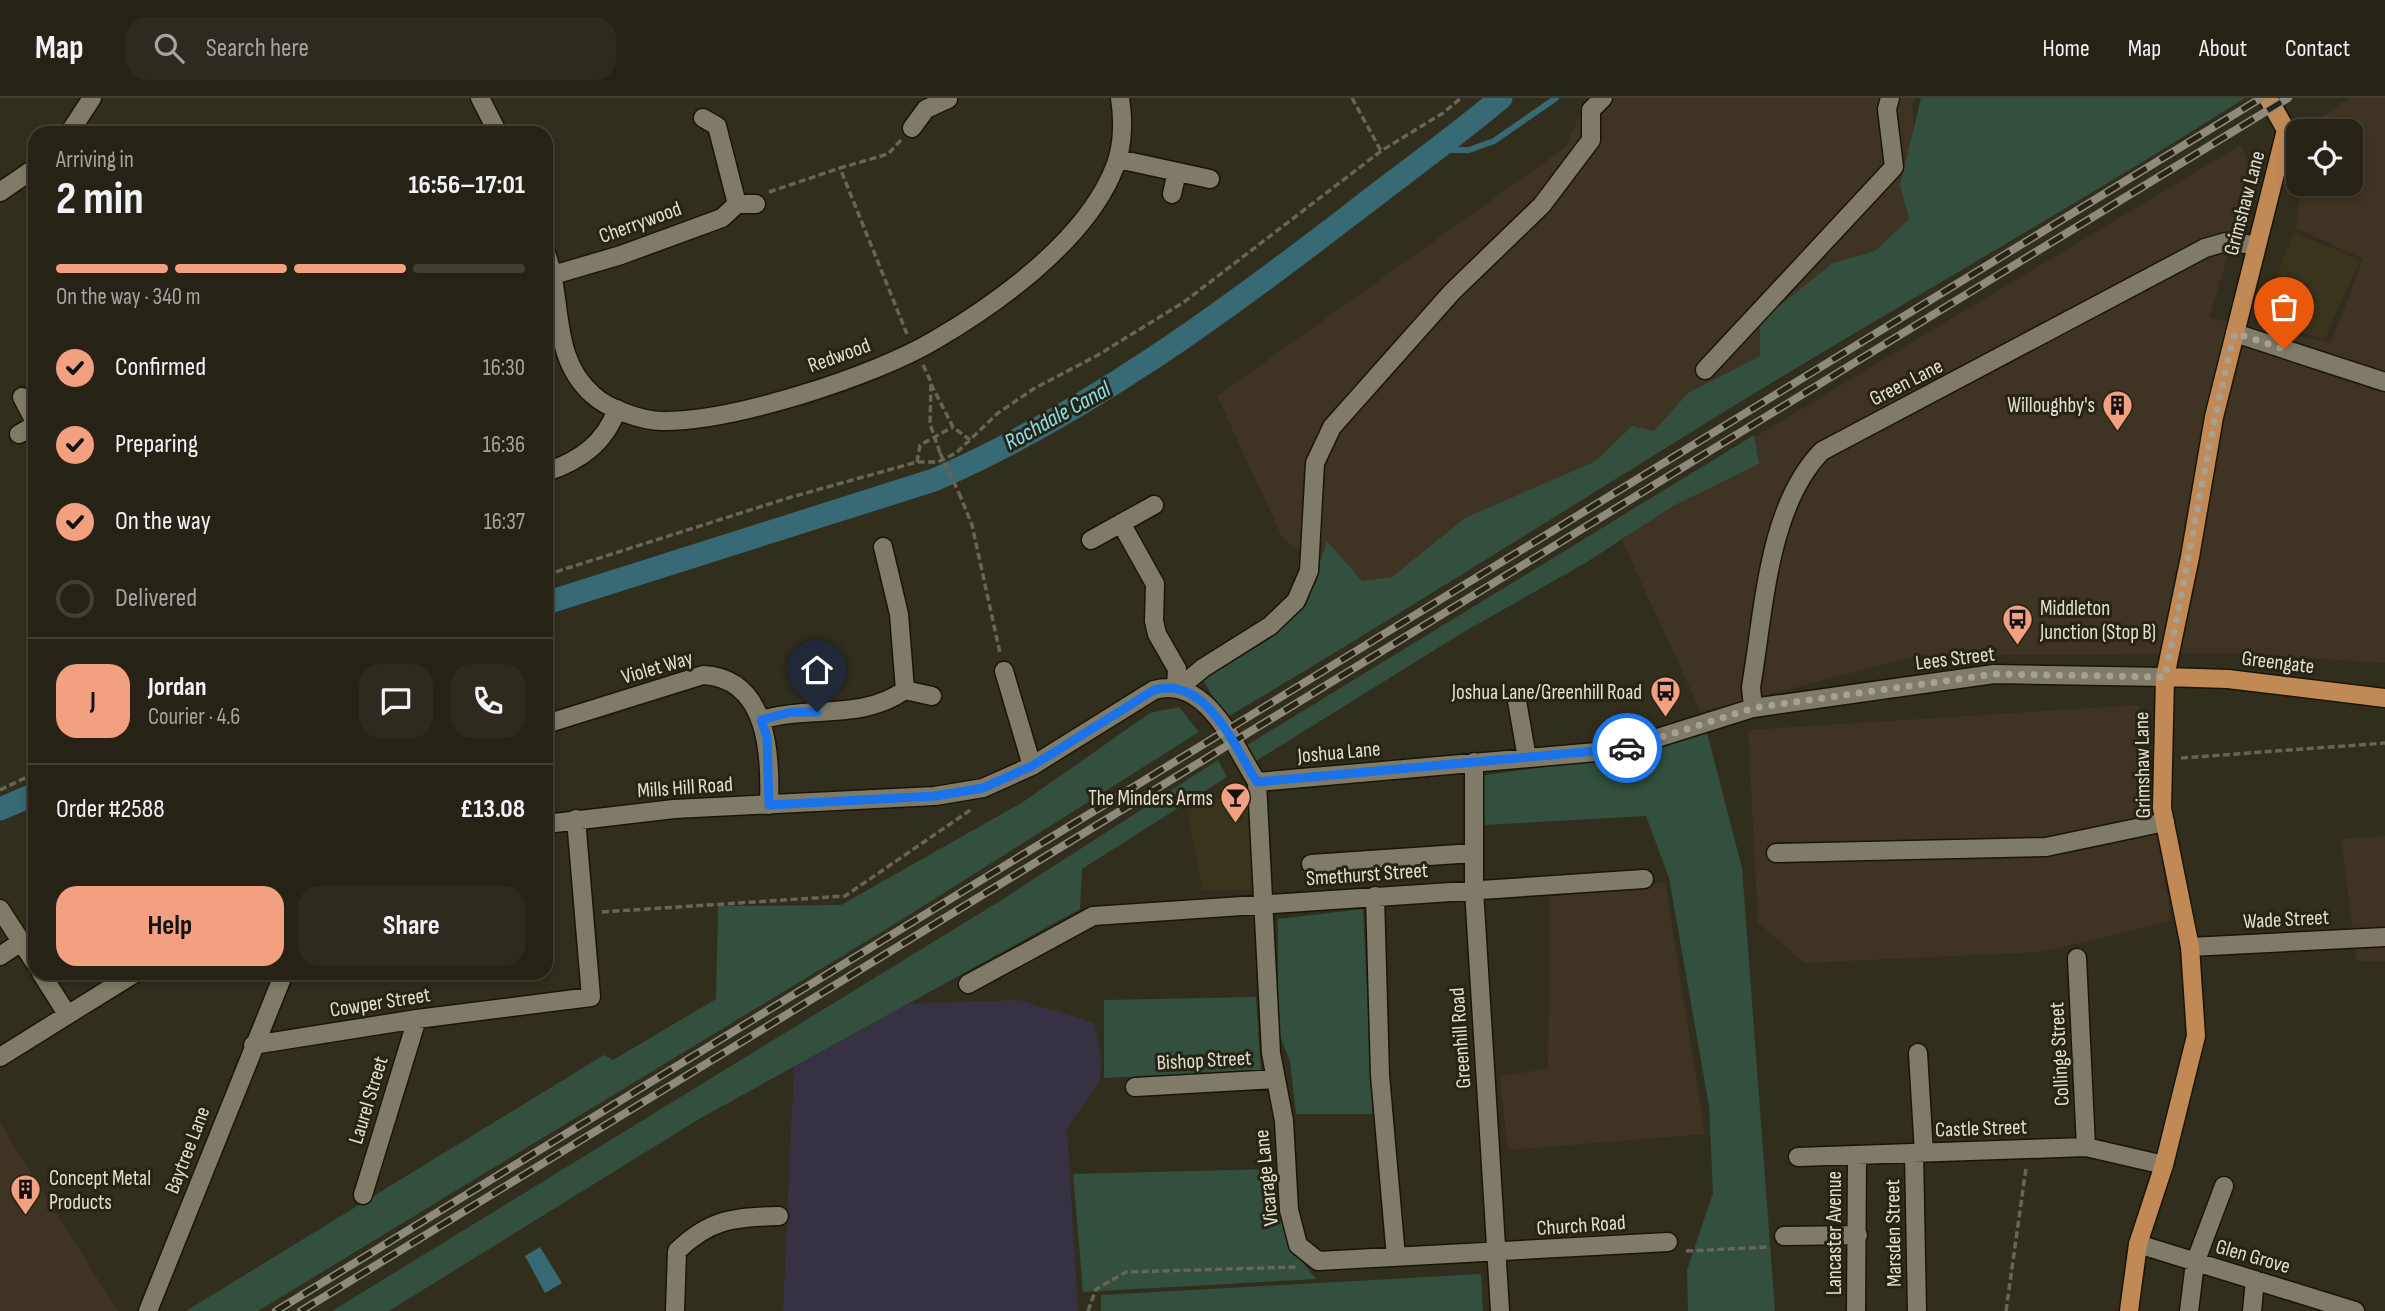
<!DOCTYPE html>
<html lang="en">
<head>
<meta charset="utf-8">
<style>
  :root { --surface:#262216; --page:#2e2a1f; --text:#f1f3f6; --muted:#a4a4a1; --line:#423f35; --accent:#f2a080 }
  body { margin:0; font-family:"Sofia Sans Condensed",sans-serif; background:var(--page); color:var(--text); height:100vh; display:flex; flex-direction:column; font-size:26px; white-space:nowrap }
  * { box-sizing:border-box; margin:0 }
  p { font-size:23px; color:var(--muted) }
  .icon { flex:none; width:38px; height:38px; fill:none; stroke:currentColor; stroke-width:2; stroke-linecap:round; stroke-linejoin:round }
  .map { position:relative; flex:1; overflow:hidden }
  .panel { position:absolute; left:28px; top:28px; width:525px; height:854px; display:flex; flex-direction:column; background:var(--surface); border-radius:21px; box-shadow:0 4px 10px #0003,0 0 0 2px var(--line) }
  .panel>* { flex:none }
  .controls { position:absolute; left:2286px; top:21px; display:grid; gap:14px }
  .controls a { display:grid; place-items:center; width:77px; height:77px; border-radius:14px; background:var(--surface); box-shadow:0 4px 10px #0003,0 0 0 2px var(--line); font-size:35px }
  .pin { position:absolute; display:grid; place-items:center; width:60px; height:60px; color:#fff; margin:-72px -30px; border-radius:50% 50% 50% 0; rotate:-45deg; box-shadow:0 0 7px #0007 }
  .pin .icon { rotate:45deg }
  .courier { position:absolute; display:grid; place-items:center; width:70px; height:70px; margin:-35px; border:5px solid #1a73e8; border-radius:50%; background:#fff; color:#222; box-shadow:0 2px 9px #0007 }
  .overview em { font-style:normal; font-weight:700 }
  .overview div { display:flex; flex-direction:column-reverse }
  .overview { display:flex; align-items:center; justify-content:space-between; height:119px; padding:0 28px }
  h1 { font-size:46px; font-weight:700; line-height:52px }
  .bar { display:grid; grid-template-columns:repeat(4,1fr); gap:10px 7px; align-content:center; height:84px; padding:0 28px }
  .bar i { height:9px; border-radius:5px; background:var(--line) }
  .bar .current { background:var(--accent) }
  .bar p { grid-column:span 4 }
  .line { display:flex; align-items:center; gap:18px; padding:0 28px; border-top:2px solid var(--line) }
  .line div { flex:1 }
  .round { display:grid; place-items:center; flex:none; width:74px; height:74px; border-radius:21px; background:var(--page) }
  ol { padding:0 28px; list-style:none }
  li { display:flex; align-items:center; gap:21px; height:77px }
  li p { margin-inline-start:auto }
  li .icon { padding:7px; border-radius:50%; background:var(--accent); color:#111; stroke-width:4 }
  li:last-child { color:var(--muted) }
  li i { width:38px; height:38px; border:4px solid var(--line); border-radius:50% }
  .action { display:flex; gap:14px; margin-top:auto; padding:14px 28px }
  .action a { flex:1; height:80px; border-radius:21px; background:var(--accent); color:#111; font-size:28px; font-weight:700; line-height:80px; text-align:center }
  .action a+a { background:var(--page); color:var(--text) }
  header { display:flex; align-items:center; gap:42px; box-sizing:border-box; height:98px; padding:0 35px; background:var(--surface); border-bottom:2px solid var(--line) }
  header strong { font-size:33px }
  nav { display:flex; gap:38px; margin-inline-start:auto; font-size:24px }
  .search { width:490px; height:63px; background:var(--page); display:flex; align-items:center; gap:18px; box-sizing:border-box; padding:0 24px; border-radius:21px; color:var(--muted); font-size:26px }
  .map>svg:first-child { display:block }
  .built { fill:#3b341d }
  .industrial { fill:#3f3324 }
  .education { fill:#373243 }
  .green { fill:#334f3d }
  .water { fill:#376a75 }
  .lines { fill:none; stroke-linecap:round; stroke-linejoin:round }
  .stream { stroke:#376a75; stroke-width:6 }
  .canal { stroke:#376a75; stroke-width:23 }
  .minor-casing { stroke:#1a1606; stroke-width:21 }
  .major-casing { stroke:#1a1606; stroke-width:21 }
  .path { stroke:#686556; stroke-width:3.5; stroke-dasharray:7 3.5; stroke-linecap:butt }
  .minor { stroke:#807b68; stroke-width:18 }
  .major { stroke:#c18956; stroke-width:18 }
  .rail-casing { stroke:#8e8b7d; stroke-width:8 }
  .rail { stroke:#282413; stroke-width:5; stroke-dasharray:16; stroke-linecap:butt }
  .path-bridge { stroke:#686556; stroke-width:3.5; stroke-dasharray:7 3.5; stroke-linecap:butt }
  .done { stroke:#a4a295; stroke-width:7; stroke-dasharray:0 12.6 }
  .route { stroke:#1a73e8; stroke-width:9 }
  .labels { text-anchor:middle; stroke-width:6; stroke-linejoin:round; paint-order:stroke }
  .street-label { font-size:21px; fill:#e2e0d5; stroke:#282413 }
  .poi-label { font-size:21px; fill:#e2e0d5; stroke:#282413; text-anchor:end }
  .water-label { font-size:23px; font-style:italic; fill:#89e0f2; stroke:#282413 }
</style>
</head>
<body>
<header>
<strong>Map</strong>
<div class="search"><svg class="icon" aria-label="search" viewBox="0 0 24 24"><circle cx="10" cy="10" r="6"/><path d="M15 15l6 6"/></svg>Search here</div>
<nav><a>Home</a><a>Map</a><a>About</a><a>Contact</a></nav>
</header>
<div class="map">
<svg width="2385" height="1213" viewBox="0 0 2385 1213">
  <rect width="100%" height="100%" fill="#322e1d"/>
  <!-- built -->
  <path class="built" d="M2293 134 2360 162 2324 242 2261 220Z
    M1250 700 1253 792H1202L1188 713 1209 702Z"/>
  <!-- industrial -->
  <path class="industrial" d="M1587 0H1915L1912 9 1932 168 1555 410 1365 500 1283 441 1217 298 1566 49Z
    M2349 0H2385V565L2231 555 1916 558 1701 614 1622 443 1715 363 2241 47 2252 77 2209 220 2331 245 2363 161 2296 130 2301 86H2350V33H2307V29Z
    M2139 607 2171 823 2041 854 1804 865 1758 824 1748 632Z
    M2385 738V863H2357L2341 741Z
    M1665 784 1705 1036 1508 1052 1500 978 1548 971 1550 799Z
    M0 1025 118 1213H0Z"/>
  <!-- education -->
  <path class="education" d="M1019 902 1094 925 1101 958 1100 983 1067 1030 1078 1213H783L794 969 908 906Z"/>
  <!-- green -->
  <path class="green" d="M1921 0H2245C2077 107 1902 205 1732 309 1563 413 1396 519 1226 620L1200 577 1267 541 1308 500 1327 443 1362 483 1392 479 1465 420 1596 363 1632 328 1654 333 1688 295 1760 258V223L1833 165 1875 153 1909 121 1900 87Z
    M1754 337 1759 366 1673 408 1587 464 1462 535 1256 663 1244 649Z
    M1179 609 1199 634 893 827 258 1213H186L604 957 613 962 716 901 718 808 841 807 1023 704 1150 615Z
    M1706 631 1742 770 1775 1213H1688L1687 1172 1713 1095 1709 1008 1669 780 1646 718 1485 727 1479 678 1652 654Z
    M1218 662 1227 679 1082 771 1080 811 699 1021 389 1213H332L995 806Z
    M1363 811 1373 1016H1296L1290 963 1278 934V821Z
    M1256 899 1261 973 1104 980V902Z
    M1274 1071C1280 1114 1286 1147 1316 1181L1083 1194 1073 1076Z
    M1481 1176 1483 1213H1101V1197Z"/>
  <!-- water -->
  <path class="water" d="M540 1149 562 1185 545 1195 525 1158Z"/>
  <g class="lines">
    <!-- stream -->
    <path class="stream" d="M1435 52H1469L1494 43 1556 0"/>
    <!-- canal -->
    <path class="canal" d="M546 505 934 382C1085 316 1220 217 1350 117 1400 78 1452 41 1501 0
      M0 711 35 696"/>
    <defs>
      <path id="minor" d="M480 0 498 35
        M703 20 717 28 737 106
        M912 30 926 11 948 1
        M69 35 92 0
        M1118 61 1210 81
        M0 94 35 70
        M1172 96 1177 74
        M546 155C564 204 550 259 593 297 608 311 643 323 662 323 732 324 875 278 935 242 998 205 1080 146 1111 78 1123 54 1124 26 1120 0
        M553 177 621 157 722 120 737 106H756
        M2235 235 2385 284
        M1705 272 1894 69 1887 11 1890 0
        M22 299 35 324
        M19 336 35 327
        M546 374C580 363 605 345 617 311
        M1121 425 1155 486 1154 523 1157 536 1177 571 1176 589
        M1091 442 1154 407
        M1004 573 1032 668
        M1179 590 1203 570 1270 528 1296 503 1309 473 1315 365 1332 329 1452 194 1542 107 1591 42V12L1603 0
        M905 592 932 598
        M1517 603 1527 660
        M1753 610 1751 589C1764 515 1767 409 1822 353L2205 150 2226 144 2255 147
        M761 622C810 607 861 623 905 592L899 516 883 449
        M546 626 703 577C768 580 771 657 769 707
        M1474 664V792L1500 1213
        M1257 684 1619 652 1753 610 1994 576 2165 579
        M1257 684 1271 955 1284 1023 1289 1112 1298 1147 1318 1163 1668 1144
        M546 726 674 711 935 698 983 690 1032 668 1154 592C1207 577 1234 648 1257 684
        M1776 755 2046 749 2165 724
        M1311 766 1473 755
        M1375 798 1380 977 1396 1159
        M0 811 35 865
        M2190 849 2385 839
        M0 858 21 844
        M2077 860 2086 1049
        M41 875 67 916
        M968 886 1093 818 1644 781
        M253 947 417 921 591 899 576 721
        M1918 955 1924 1055
        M0 959 135 875
        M1135 989 1276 981
        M1914 1055 1917 1213
        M1798 1059 2086 1049 2164 1067
        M363 1097 417 921
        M1784 1138 1858 1137
        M2138 1146 2355 1213
        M148 1213 284 875
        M675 1213 677 1153C710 1121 734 1119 779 1118
        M1856 1213 1857 1057
        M2189 1213 2195 1165 2224 1088
        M2252 1213 2255 1182"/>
      <path id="major" d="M2165 579 2228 581 2385 600
        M2129 1213 2138 1146 2164 1067 2196 938 2190 849 2162 710 2165 579 2190 459 2214 319 2286 32 2268 0"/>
    </defs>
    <!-- minor casing -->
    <use href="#minor" class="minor-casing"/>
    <!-- major casing -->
    <use href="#major" class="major-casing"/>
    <!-- path -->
    <path class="path" d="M1352 0 1381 53
      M901 42 888 56 840 70 907 236
      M769 94 840 70
      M923 267 931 284 930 326 940 355
      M931 286 953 329 970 342
      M917 364 920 347 953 329
      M959 395 972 427 1000 555
      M546 477 788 400 917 364H938L956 355 998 315 1035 290 1098 257 1184 204 1381 53 1443 15 1461 0
      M2181 660 2385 645
      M0 692 35 675
      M602 814 845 798 972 711
      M1686 1153 1768 1149
      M1088 1213 1096 1191 1126 1174 1296 1169
      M2006 1213 2026 1070"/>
    <!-- minor -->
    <use href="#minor" class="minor"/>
    <!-- major -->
    <use href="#major" class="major"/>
    <defs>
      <path id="rail" d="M276 1213 2261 0
        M301 1213 2288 0"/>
    </defs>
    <!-- rail casing -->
    <use href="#rail" class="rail-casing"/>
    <!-- rail -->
    <use href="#rail" class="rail"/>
    <!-- path-bridge -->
    <path class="path-bridge" d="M940 355 959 395"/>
  </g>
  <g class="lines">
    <!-- done -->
    <path class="done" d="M1627 650 1753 610 1994 576 2165 579C2189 465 2206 348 2235 235L2284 251"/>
    <!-- route -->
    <path class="route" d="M817 614H791L761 622 767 639 769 707 935 698 983 690 1032 668 1154 592C1206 577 1234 648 1257 684L1627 650"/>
  </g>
  <!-- icons -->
  <defs>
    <symbol id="building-pin" viewBox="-11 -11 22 30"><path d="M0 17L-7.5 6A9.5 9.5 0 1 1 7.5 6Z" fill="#f2a080" stroke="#282413"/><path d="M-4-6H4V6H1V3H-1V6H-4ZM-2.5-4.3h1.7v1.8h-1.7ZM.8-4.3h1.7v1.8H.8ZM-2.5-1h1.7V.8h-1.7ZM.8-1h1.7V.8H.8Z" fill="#111"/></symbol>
    <symbol id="bus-pin" viewBox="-11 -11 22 30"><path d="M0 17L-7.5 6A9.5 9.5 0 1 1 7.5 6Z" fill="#f2a080" stroke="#282413"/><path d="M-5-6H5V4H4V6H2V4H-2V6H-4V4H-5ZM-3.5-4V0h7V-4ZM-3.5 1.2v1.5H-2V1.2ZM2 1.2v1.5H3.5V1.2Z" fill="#111"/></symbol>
    <symbol id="bar-pin" viewBox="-11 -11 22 30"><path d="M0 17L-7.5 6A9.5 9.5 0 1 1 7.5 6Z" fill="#f2a080" stroke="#282413"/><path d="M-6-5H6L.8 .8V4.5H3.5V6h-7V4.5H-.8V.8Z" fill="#111"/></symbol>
  </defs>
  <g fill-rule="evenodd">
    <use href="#building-pin" x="2100" y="290" width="35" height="47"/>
    <use href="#bus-pin" x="2000" y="504" width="35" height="47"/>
    <use href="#bus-pin" x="1648" y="576" width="35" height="47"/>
    <use href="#bar-pin" x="1218" y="682" width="35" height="47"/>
    <use href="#building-pin" x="8" y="1074" width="35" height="47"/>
  </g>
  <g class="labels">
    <!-- street labels -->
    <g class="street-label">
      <text transform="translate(2244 105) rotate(-75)" y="7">Grimshaw Lane</text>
      <text transform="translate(640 124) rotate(-20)" y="7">Cherrywood</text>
      <text transform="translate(839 257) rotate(-20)" y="7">Redwood</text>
      <text transform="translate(1906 284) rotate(-27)" y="7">Green Lane</text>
      <text transform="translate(1955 560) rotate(-7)" y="7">Lees Street</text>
      <text transform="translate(2278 564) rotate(7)" y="7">Greengate</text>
      <text transform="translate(657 569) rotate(-16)" y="7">Violet Way</text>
      <text transform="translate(1339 654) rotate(-5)" y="7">Joshua Lane</text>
      <text transform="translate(2142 667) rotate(-91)" y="7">Grimshaw Lane</text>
      <text transform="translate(685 689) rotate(-4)" y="7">Mills Hill Road</text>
      <text transform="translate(1367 776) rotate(-4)" y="7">Smethurst Street</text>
      <text transform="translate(2286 821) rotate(-3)" y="7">Wade Street</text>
      <text transform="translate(380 904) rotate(-9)" y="7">Cowper Street</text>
      <text transform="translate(1460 940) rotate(-94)" y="7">Greenhill Road</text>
      <text transform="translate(2059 956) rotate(-93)" y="7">Collinge Street</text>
      <text transform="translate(1204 962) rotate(-3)" y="7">Bishop Street</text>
      <text transform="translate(368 1002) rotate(-73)" y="7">Laurel Street</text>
      <text transform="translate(1981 1030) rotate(-2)" y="7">Castle Street</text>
      <text transform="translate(187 1052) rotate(-69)" y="7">Baytree Lane</text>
      <text transform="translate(1266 1080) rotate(-96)" y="7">Vicarage Lane</text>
      <text transform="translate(1581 1127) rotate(-4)" y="7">Church Road</text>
      <text transform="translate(1834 1135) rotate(-90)" y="7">Lancaster Avenue</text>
      <text transform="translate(1893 1135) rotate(-91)" y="7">Marsden Street</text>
      <text transform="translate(2253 1158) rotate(16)" y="7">Glen Grove</text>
    </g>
    <!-- poi labels -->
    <g class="poi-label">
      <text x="2095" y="314">Willoughby's</text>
      <text x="2040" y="517" text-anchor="start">Middleton<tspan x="2040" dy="24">Junction (Stop B)</tspan></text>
      <text x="1642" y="601">Joshua Lane/Greenhill Road</text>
      <text x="1213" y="707">The Minders Arms</text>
      <text x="49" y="1087" text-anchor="start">Concept Metal<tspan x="49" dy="24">Products</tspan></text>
    </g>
    <!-- water labels -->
    <g class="water-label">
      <text transform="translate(1057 317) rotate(-29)" y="8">Rochdale Canal</text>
    </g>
  </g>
</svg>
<div class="controls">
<a><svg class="icon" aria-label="locate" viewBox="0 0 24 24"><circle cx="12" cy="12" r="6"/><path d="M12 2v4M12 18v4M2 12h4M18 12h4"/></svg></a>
</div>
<div class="pin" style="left:2284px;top:251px;background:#ea580c"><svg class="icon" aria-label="bag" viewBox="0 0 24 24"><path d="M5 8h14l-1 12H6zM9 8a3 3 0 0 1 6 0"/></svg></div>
<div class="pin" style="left:817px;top:614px;background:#1f2937"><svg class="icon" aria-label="home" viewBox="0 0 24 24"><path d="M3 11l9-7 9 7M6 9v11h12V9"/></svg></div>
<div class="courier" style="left:1627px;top:650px"><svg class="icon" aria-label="car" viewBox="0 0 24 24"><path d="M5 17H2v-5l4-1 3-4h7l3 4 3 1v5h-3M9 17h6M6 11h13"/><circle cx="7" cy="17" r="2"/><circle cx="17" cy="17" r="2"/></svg></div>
<section class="panel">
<div class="overview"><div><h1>2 min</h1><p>Arriving in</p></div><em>16:56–17:01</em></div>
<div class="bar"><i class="current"></i><i class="current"></i><i class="current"></i><i></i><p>On the way · 340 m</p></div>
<ol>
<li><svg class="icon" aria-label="check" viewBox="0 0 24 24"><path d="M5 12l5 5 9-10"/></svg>Confirmed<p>16:30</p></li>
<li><svg class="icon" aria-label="check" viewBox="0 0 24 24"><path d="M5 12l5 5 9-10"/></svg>Preparing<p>16:36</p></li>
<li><svg class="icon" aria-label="check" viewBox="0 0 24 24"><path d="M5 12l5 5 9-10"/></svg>On the way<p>16:37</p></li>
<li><i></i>Delivered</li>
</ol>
<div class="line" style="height:126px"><b class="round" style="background:var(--accent);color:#111">J</b><div><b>Jordan</b><p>Courier · 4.6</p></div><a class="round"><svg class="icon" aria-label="chat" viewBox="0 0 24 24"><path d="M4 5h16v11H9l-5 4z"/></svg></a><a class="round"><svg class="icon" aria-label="phone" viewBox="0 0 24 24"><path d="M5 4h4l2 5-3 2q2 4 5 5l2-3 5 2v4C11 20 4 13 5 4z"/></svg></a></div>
<div class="line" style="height:91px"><div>Order #2588</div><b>£13.08</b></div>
<div class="action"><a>Help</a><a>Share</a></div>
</section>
</div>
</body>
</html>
